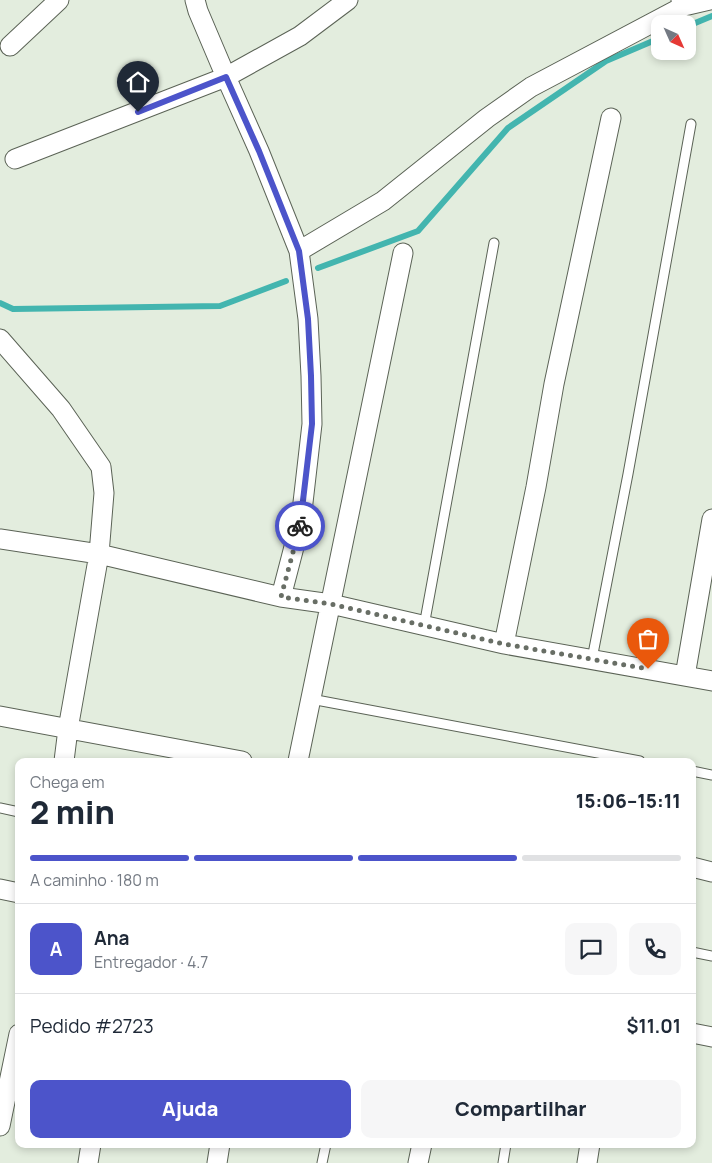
<!DOCTYPE html>
<html lang="pt">
<head>
<meta charset="utf-8">
<style>
  :root { --surface:#fff; --page:#f6f6f7; --text:#1f2937; --muted:#747a83; --line:#e0e1e3; --accent:#4c54ca }
  body { margin:0; font-family:Manrope,sans-serif; background:var(--page); color:var(--text); height:100vh; display:flex; flex-direction:column; font-size:19px; white-space:nowrap }
  * { box-sizing:border-box; margin:0 }
  p { font-size:16px; color:var(--muted) }
  .icon { flex:none; width:28px; height:28px; fill:none; stroke:currentColor; stroke-width:2; stroke-linecap:round; stroke-linejoin:round }
  .map { position:relative; flex:1; overflow:hidden }
  .details { position:absolute; left:15px; top:758px; width:681px; height:390px; display:flex; flex-direction:column; background:var(--surface); border-radius:10px; box-shadow:0 2px 8px #0003 }
  .details>* { flex:none }
  .needle { width:32px; rotate:135deg }
  .controls { position:absolute; left:651px; top:15px; display:grid; gap:10px }
  .controls a { display:grid; place-items:center; width:45px; height:45px; border-radius:10px; background:var(--surface); box-shadow:0 2px 8px #0003; font-size:25px }
  .pin { position:absolute; display:grid; place-items:center; width:42px; height:42px; color:#fff; margin:-51px -21px; border-radius:50% 50% 50% 0; rotate:-45deg; box-shadow:0 0 5px #0007 }
  .pin .icon { rotate:45deg }
  .courier { position:absolute; display:grid; place-items:center; width:50px; height:50px; margin:-25px; border:4px solid #4c54ca; border-radius:50%; background:#fff; color:#222; box-shadow:0 1px 6px #0007 }
  .head em { font-style:normal; font-weight:800 }
  .head div { display:flex; flex-direction:column-reverse }
  .head { display:flex; align-items:center; justify-content:space-between; height:85px; padding:0 15px }
  h1 { font-size:32px; font-weight:800; line-height:38px }
  .bar { display:grid; grid-template-columns:repeat(4,1fr); gap:8px 5px; align-content:center; height:60px; padding:0 15px }
  .bar i { height:6px; border-radius:4px; background:var(--line) }
  .bar .active { background:var(--accent) }
  .bar p { grid-column:span 4 }
  .line { display:flex; align-items:center; gap:12px; padding:0 15px; border-top:1px solid var(--line) }
  .line div { flex:1 }
  .round { display:grid; place-items:center; flex:none; width:52px; height:52px; border-radius:10px; background:var(--page) }
  .button { display:flex; gap:10px; margin-top:auto; padding:10px 15px }
  .button a { flex:1; height:58px; border-radius:10px; background:var(--accent); color:#fff; font-size:20px; font-weight:800; line-height:58px; text-align:center }
  .button a+a { background:var(--page); color:var(--text) }
  .map>svg:first-child { display:block }
  .lines { fill:none; stroke-linecap:round; stroke-linejoin:round }
  .stream { stroke:#43b5af; stroke-width:6 }
  .lane-casing { stroke:#5b6356; stroke-width:11 }
  .street-casing { stroke:#5b6356; stroke-width:21 }
  .lane { stroke:#fff; stroke-width:9 }
  .street { stroke:#fff; stroke-width:19 }
  .done { stroke:#686e65; stroke-width:5; stroke-dasharray:0 9 }
  .route { stroke:#4c54ca; stroke-width:6 }
</style>
</head>
<body>
<div class="map">
<svg width="712" height="1163" viewBox="0 0 712 1163">
  <rect width="100%" height="100%" fill="#e3edde"/>
  <g class="lines">
    <!-- stream -->
    <path class="stream" d="M688 26 712 16
      M318 268 418 231 508 128 606 61 660 38
      M0 303 13 309 220 306 286 281"/>
    <defs>
      <path id="lane" d="M424 626 494 243
        M592 659 628 474 691 124
        M311 699 640 761
        M692 771 712 775
        M0 808 19 812
        M692 952 712 956
        M322 1163 326 1144
        M503 1163 506 1144"/>
      <path id="street" d="M195 0 198 11 226 77 259 151 299 251 308 319 311 376 312 424 301 520 281 597
        M681 0 684 6 710 0
        M10 46 59 0
        M15 159 226 77 300 36 348 0
        M299 251 383 201 487 118 531 87 684 6
        M0 339 61 409 101 467 104 493 99 554 68 729 64 761
        M0 539 99 554 281 597 331 604 504 644 712 681
        M504 644 536 487 554 384 611 118
        M685 676 712 519
        M0 716 242 761
        M298 761 403 253
        M692 867 712 872
        M0 889 19 893
        M692 1033 712 1037
        M0 1126 19 1034
        M88 1163 91 1144
        M217 1163 220 1144
        M418 1163 422 1144
        M587 1163 590 1144"/>
    </defs>
    <!-- lane casing -->
    <use href="#lane" class="lane-casing"/>
    <!-- street casing -->
    <use href="#street" class="street-casing"/>
    <!-- lane -->
    <use href="#lane" class="lane"/>
    <!-- street -->
    <use href="#street" class="street"/>
  </g>
  <g class="lines">
    <!-- done -->
    <path class="done" d="M300 526 281 597 331 604 504 644 648 669"/>
    <!-- route -->
    <path class="route" d="M138 112 226 77 259 151 299 251 308 319 311 376 312 424 300 526"/>
  </g>
</svg>
<div class="controls">
<a><svg class="needle" viewBox="-14 -14 28 28"><path d="M0-13l5 13h-10z" fill="#e53935"/><path d="M0 13l5-13h-10z" fill="#747a83"/></svg></a>
</div>
<div class="pin" style="left:648px;top:669px;background:#ea580c"><svg class="icon" aria-label="bag" viewBox="0 0 24 24"><path d="M5 8h14l-1 12H6zM9 8a3 3 0 0 1 6 0"/></svg></div>
<div class="pin" style="left:138px;top:112px;background:#1f2937"><svg class="icon" aria-label="home" viewBox="0 0 24 24"><path d="M3 11l9-7 9 7M6 9v11h12V9"/></svg></div>
<div class="courier" style="left:300px;top:526px"><svg class="icon" aria-label="bike" viewBox="0 0 24 24"><circle cx="6" cy="16" r="4"/><circle cx="18" cy="16" r="4"/><path d="M6 16l4-8h5l3 8M10 8l3 8H6M13 5h3"/></svg></div>
<section class="details">
<div class="head"><div><h1>2 min</h1><p>Chega em</p></div><em>15:06–15:11</em></div>
<div class="bar"><i class="active"></i><i class="active"></i><i class="active"></i><i></i><p>A caminho · 180 m</p></div>
<div class="line" style="height:90px"><b class="round" style="background:var(--accent);color:#fff">A</b><div><b>Ana</b><p>Entregador · 4.7</p></div><a class="round"><svg class="icon" aria-label="chat" viewBox="0 0 24 24"><path d="M4 5h16v11H9l-5 4z"/></svg></a><a class="round"><svg class="icon" aria-label="phone" viewBox="0 0 24 24"><path d="M5 4h4l2 5-3 2q2 4 5 5l2-3 5 2v4C11 20 4 13 5 4z"/></svg></a></div>
<div class="line" style="height:65px"><div>Pedido #2723</div><b>$11.01</b></div>
<div class="button"><a>Ajuda</a><a>Compartilhar</a></div>
</section>
</div>
</body>
</html>
